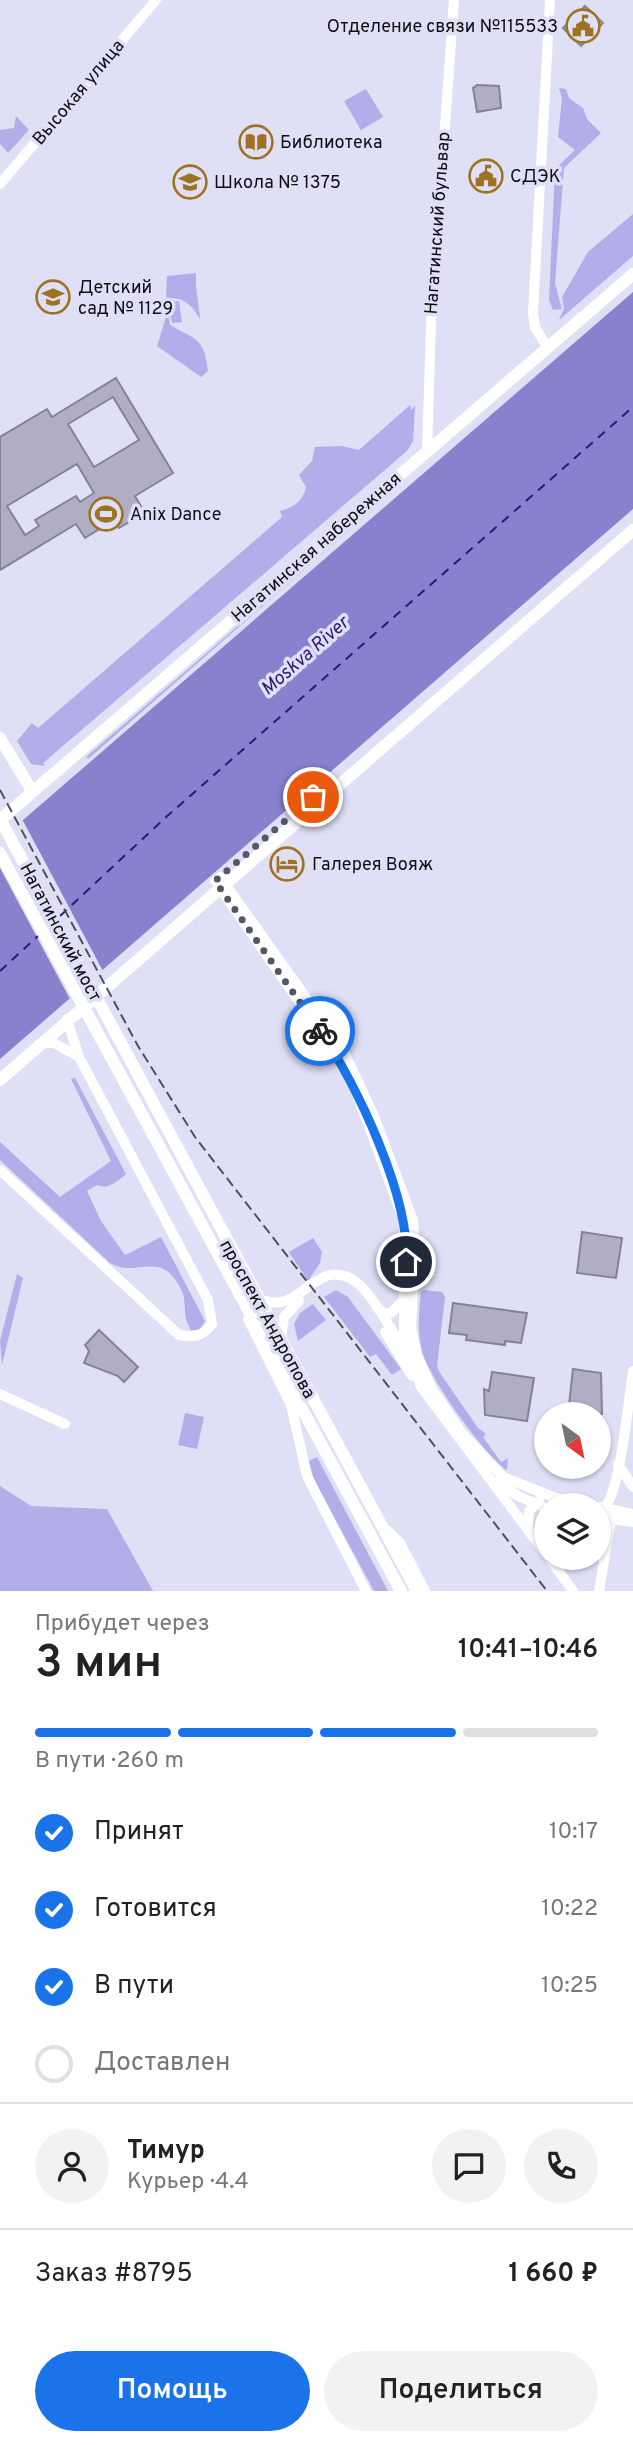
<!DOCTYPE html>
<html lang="ru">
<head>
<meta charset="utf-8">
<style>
  :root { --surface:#fff; --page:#f2f2f2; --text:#222; --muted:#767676; --line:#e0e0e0; --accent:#1a73e8 }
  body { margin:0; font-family:Overpass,sans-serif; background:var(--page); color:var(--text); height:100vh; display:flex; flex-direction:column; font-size:26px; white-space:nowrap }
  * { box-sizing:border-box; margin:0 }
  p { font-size:23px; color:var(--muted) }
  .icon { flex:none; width:38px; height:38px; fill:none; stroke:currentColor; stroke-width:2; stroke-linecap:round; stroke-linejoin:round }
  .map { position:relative; height:1591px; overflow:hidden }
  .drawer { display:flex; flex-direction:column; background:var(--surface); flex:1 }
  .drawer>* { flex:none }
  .needle { width:46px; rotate:147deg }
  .controls { position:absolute; left:534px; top:1402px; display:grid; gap:14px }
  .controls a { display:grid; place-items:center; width:77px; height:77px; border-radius:50%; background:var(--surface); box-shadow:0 2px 5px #0004; font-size:35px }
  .pin { position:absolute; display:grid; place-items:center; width:60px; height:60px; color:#fff; margin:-30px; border:4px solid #fff; border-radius:50%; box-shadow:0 2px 7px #0007 }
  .courier { position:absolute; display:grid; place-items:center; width:70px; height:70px; margin:-35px; border:5px solid #1a73e8; border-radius:50%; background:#fff; color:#222; box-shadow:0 2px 9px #0007 }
  .headline em { font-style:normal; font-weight:600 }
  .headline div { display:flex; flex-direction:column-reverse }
  .headline { display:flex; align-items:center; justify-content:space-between; height:119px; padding:0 35px }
  h1 { font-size:46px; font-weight:600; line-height:52px }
  .bar { display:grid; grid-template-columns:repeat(4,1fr); gap:10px 7px; align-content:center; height:84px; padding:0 35px }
  .bar i { height:9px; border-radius:5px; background:var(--line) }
  .bar .current { background:var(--accent) }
  .bar p { grid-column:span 4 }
  .line { display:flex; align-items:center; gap:18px; padding:0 35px; border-top:2px solid var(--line) }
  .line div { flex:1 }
  .round { display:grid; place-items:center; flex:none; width:74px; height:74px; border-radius:37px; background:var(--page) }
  ol { padding:0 35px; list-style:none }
  li { display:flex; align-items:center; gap:21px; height:77px }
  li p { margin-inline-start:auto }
  li .icon { padding:7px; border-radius:50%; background:var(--accent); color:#fff; stroke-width:4 }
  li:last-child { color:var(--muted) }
  li i { width:38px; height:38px; border:4px solid var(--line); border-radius:50% }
  .action { display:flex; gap:14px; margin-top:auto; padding:14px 35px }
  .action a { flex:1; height:80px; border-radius:42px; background:var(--accent); color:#fff; font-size:28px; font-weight:600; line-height:80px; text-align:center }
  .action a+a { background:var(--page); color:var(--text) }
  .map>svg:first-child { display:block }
  .green { fill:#b1aee9 }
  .water { fill:#8781ce }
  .pier { fill:#dfdff6 }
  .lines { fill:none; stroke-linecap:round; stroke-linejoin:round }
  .ferry { stroke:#2f1772; stroke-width:2; stroke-dasharray:9 7; stroke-linecap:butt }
  .building { fill:#afaec4; stroke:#838398; stroke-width:2; fill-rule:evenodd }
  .minor { stroke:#fff; stroke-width:10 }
  .major { stroke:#fff; stroke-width:12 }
  .rail { stroke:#50505c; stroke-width:2; stroke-dasharray:10 5; stroke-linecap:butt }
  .done { stroke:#575764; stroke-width:7; stroke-dasharray:0 12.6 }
  .route { stroke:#1a73e8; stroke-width:9 }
  .labels { text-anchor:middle; stroke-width:7; stroke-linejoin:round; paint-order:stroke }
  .poi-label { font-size:18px; fill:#0e0e15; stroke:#dfdff6; text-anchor:start }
  .street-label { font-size:18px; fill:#0e0e15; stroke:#dfdff6 }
  .water-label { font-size:19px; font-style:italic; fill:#2f1772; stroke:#dfdff6 }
</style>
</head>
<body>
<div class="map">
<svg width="633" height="1591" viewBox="0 0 633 1591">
  <rect width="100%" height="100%" fill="#dfdff6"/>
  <!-- green -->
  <path class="green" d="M559 88 566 89 569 98 583 108 587 119 601 133 564 168 555 283 562 309 553 310 549 300 555 169 575 150 558 137 562 98Z
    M366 89 383 117 361 130 344 101Z
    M16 116 29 130 8 153 0 144V130L14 128Z
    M633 214V256L559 320 564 308 562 297 588 252Z
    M196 273C195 290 199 303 200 319 193 307 185 298 171 298L168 302 179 301 182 322 172 323 167 304 170 325C196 340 204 337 208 371L201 377 157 346 165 320 167 276Z
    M410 405 411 410 415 406 413 441 407 451 43 763 45 766 31 764 17 741 32 723 38 728 282 517 280 511C293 508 303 501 306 487L299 475 312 461 315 447 341 446 359 450Z
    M384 500 88 759 86 757Z
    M75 1078 126 1174C118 1181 108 1190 97 1185L87 1191 101 1221 125 1255 161 1237 205 1321 199 1330H191C181 1314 188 1303 181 1289 160 1248 138 1279 110 1263L0 1160V1142L60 1197 111 1161 71 1079Z
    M313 1238 322 1252 320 1263 308 1281 289 1252Z
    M17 1274 23 1278 2 1365 0 1341Z
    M336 1290 348 1297 401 1369 392 1375 376 1354 370 1357 324 1297Z
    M424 1290 442 1292 445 1297 437 1366 440 1373 478 1428 486 1434 483 1437 501 1462 508 1458 507 1470C484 1455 429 1378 422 1351 417 1332 419 1311 421 1292Z
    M313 1304 326 1320 298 1341 294 1324 300 1313Z
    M185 1413 204 1417 197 1449 178 1445Z
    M317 1457 388 1591H374L314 1480 309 1461Z
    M0 1486 31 1506 107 1509 153 1591H0Z"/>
  <!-- water -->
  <path class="water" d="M633 292V509L0 1059V840Z"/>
  <!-- pier -->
  <path class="pier" d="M21 817 104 973 71 1001 0 868V835Z"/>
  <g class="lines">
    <!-- ferry -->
    <path class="ferry" d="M60 916 165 818 633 407
      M0 971 38 936"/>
  </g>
  <!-- building -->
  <path class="building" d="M585 6 603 23 581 46 563 28Z
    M477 85 499 86 501 108 477 112 473 88Z
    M116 378 173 473 135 496 145 513 119 528 114 520 85 538 76 524 0 570V437L47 409 52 417ZM113 397 139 440 94 467 68 424ZM77 464 94 493 80 502 76 496 35 520 39 526 25 535 7 506Z
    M582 1232 622 1238 616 1278 577 1273Z
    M453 1303 527 1313 521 1343 505 1341V1345L466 1340 467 1335 449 1333Z
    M99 1330 138 1367 124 1382 118 1376 84 1363 89 1351 85 1345Z
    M573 1369 601 1373 602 1414H568Z
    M492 1372 534 1378 527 1421 485 1415 484 1389 489 1391Z"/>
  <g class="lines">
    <!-- minor -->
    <path class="minor" d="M0 184 156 0
      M547 347 535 327 533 313 550 0
      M427 452 431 322 454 0
      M220 877 342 1048 374 1116 413 1220 415 1254 411 1328 417 1355 432 1389 462 1433 503 1477 553 1497 588 1505
      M215 881 335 1053 357 1094 404 1221V1334L421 1387 546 1554
      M42 1043H54L79 1057
      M0 1170 179 1335C194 1338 203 1336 212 1324L208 1300 79 1057 67 1019
      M258 1298C301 1320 314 1254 355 1281 372 1293 394 1334 405 1352
      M377 1308 384 1313H391L403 1301
      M248 1319 291 1405 307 1476 366 1591
      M385 1332 412 1376
      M281 1338 284 1317 299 1301
      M0 1394 65 1424
      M618 1464 633 1487
      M497 1482 518 1496 546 1508
      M599 1507 633 1514
      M604 1508C620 1494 629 1397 633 1371
      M598 1517 633 1522
      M528 1530 529 1511 539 1501
      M389 1532 400 1543 425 1591
      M549 1558 573 1591
      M599 1591 611 1519"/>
    <!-- major -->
    <path class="major" d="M0 738 32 791
      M0 819 417 1591
      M0 820 633 274
      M0 853 401 1591
      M0 1080 633 530"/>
    <!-- rail -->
    <path class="rail" d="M0 790 138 1046 195 1137 547 1591"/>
  </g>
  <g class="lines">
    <!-- done -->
    <path class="done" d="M313 797 215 881 320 1031"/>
    <!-- route -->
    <path class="route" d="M320 1031C356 1082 411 1199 406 1262"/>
  </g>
  <!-- icons -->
  <defs>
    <symbol id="civic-ring" viewBox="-11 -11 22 22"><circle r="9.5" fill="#dfdff6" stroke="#9f7122" stroke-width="1.5"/><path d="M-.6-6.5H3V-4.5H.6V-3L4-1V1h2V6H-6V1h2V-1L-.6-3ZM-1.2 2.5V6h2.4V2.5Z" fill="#9f7122"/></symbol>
    <symbol id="library-ring" viewBox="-11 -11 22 22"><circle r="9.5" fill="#dfdff6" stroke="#9f7122" stroke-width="1.5"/><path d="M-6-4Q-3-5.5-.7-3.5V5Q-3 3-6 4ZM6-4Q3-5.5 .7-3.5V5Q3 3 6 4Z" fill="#9f7122"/></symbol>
    <symbol id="school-ring" viewBox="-11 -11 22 22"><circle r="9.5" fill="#dfdff6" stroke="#9f7122" stroke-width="1.5"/><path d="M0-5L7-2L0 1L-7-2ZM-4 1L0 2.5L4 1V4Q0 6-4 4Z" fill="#9f7122"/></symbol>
    <symbol id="stadium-ring" viewBox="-11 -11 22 22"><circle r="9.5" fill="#dfdff6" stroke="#9f7122" stroke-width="1.5"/><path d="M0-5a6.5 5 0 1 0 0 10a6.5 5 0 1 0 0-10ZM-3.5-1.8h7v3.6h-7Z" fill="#9f7122"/></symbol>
    <symbol id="hotel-ring" viewBox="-11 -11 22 22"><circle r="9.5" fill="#dfdff6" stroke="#9f7122" stroke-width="1.5"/><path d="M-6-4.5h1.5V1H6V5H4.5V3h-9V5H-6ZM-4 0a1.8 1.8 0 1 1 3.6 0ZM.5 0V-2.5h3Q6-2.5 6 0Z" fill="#9f7122"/></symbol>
  </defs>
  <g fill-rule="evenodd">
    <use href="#civic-ring" x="564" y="7" width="38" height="38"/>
    <use href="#library-ring" x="237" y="123" width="38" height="38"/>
    <use href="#civic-ring" x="467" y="157" width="38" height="38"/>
    <use href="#school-ring" x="171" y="163" width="38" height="38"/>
    <use href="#school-ring" x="34" y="278" width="38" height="38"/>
    <use href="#stadium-ring" x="87" y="495" width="38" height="38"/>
    <use href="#hotel-ring" x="268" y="845" width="38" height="38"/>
  </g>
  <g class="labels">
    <!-- poi labels -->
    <g class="poi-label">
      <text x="558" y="32" text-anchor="end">Отделение связи №115533</text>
      <text x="280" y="148">Библиотека</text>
      <text x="510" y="182">СДЭК</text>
      <text x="214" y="188">Школа № 1375</text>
      <text x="78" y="293">Детский<tspan x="78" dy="21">сад № 1129</tspan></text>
      <text x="130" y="520">Anix Dance</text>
      <text x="312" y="870">Галерея Вояж</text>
    </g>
    <!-- street labels -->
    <g class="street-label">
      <text transform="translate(78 92) rotate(-50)" y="6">Высокая улица</text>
      <text transform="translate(437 223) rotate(-86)" y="6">Нагатинский бульвар</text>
      <text transform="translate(316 547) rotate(-41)" y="6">Нагатинская набережная</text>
      <text transform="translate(61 932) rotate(62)" y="6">Нагатинский мост</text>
      <text transform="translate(268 1319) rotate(61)" y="6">проспект Андропова</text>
    </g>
    <!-- water labels -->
    <g class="water-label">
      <text transform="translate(304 655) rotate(-41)" y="7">Moskva River</text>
    </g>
  </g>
</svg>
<div class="controls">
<a><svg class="needle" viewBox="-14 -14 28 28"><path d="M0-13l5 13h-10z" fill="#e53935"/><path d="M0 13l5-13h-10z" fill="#767676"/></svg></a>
<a><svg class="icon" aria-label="layers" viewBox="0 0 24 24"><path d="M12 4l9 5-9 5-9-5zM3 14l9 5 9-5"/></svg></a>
</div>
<div class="pin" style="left:313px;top:797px;background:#ea580c"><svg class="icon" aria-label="bag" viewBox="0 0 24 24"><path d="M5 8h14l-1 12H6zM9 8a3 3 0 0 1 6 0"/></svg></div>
<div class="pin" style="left:406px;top:1262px;background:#1f2937"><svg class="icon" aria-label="home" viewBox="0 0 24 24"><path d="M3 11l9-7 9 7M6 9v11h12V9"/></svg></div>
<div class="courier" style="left:320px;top:1031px"><svg class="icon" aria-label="bike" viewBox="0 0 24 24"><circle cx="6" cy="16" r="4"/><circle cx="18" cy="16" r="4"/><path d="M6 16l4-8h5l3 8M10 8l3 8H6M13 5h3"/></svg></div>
</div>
<section class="drawer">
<div class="headline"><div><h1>3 мин</h1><p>Прибудет через</p></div><em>10:41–10:46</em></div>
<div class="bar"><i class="current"></i><i class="current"></i><i class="current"></i><i></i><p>В пути · 260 m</p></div>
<ol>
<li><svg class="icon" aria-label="check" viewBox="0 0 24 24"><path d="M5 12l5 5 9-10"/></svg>Принят<p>10:17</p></li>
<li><svg class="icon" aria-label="check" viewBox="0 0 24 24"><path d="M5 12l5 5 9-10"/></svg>Готовится<p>10:22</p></li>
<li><svg class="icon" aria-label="check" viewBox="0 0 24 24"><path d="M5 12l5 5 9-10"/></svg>В пути<p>10:25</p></li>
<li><i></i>Доставлен</li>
</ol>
<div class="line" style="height:126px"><a class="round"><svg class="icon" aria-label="person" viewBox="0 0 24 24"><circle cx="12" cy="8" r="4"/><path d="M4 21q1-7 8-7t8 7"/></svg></a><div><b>Тимур</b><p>Курьер · 4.4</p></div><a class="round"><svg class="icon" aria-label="chat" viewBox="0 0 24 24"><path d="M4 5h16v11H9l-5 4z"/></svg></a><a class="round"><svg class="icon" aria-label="phone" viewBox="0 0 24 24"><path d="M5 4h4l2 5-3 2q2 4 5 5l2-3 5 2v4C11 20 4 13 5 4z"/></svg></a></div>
<div class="line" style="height:91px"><div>Заказ #8795</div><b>1 660 ₽</b></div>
<div class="action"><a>Помощь</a><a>Поделиться</a></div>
</section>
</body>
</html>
